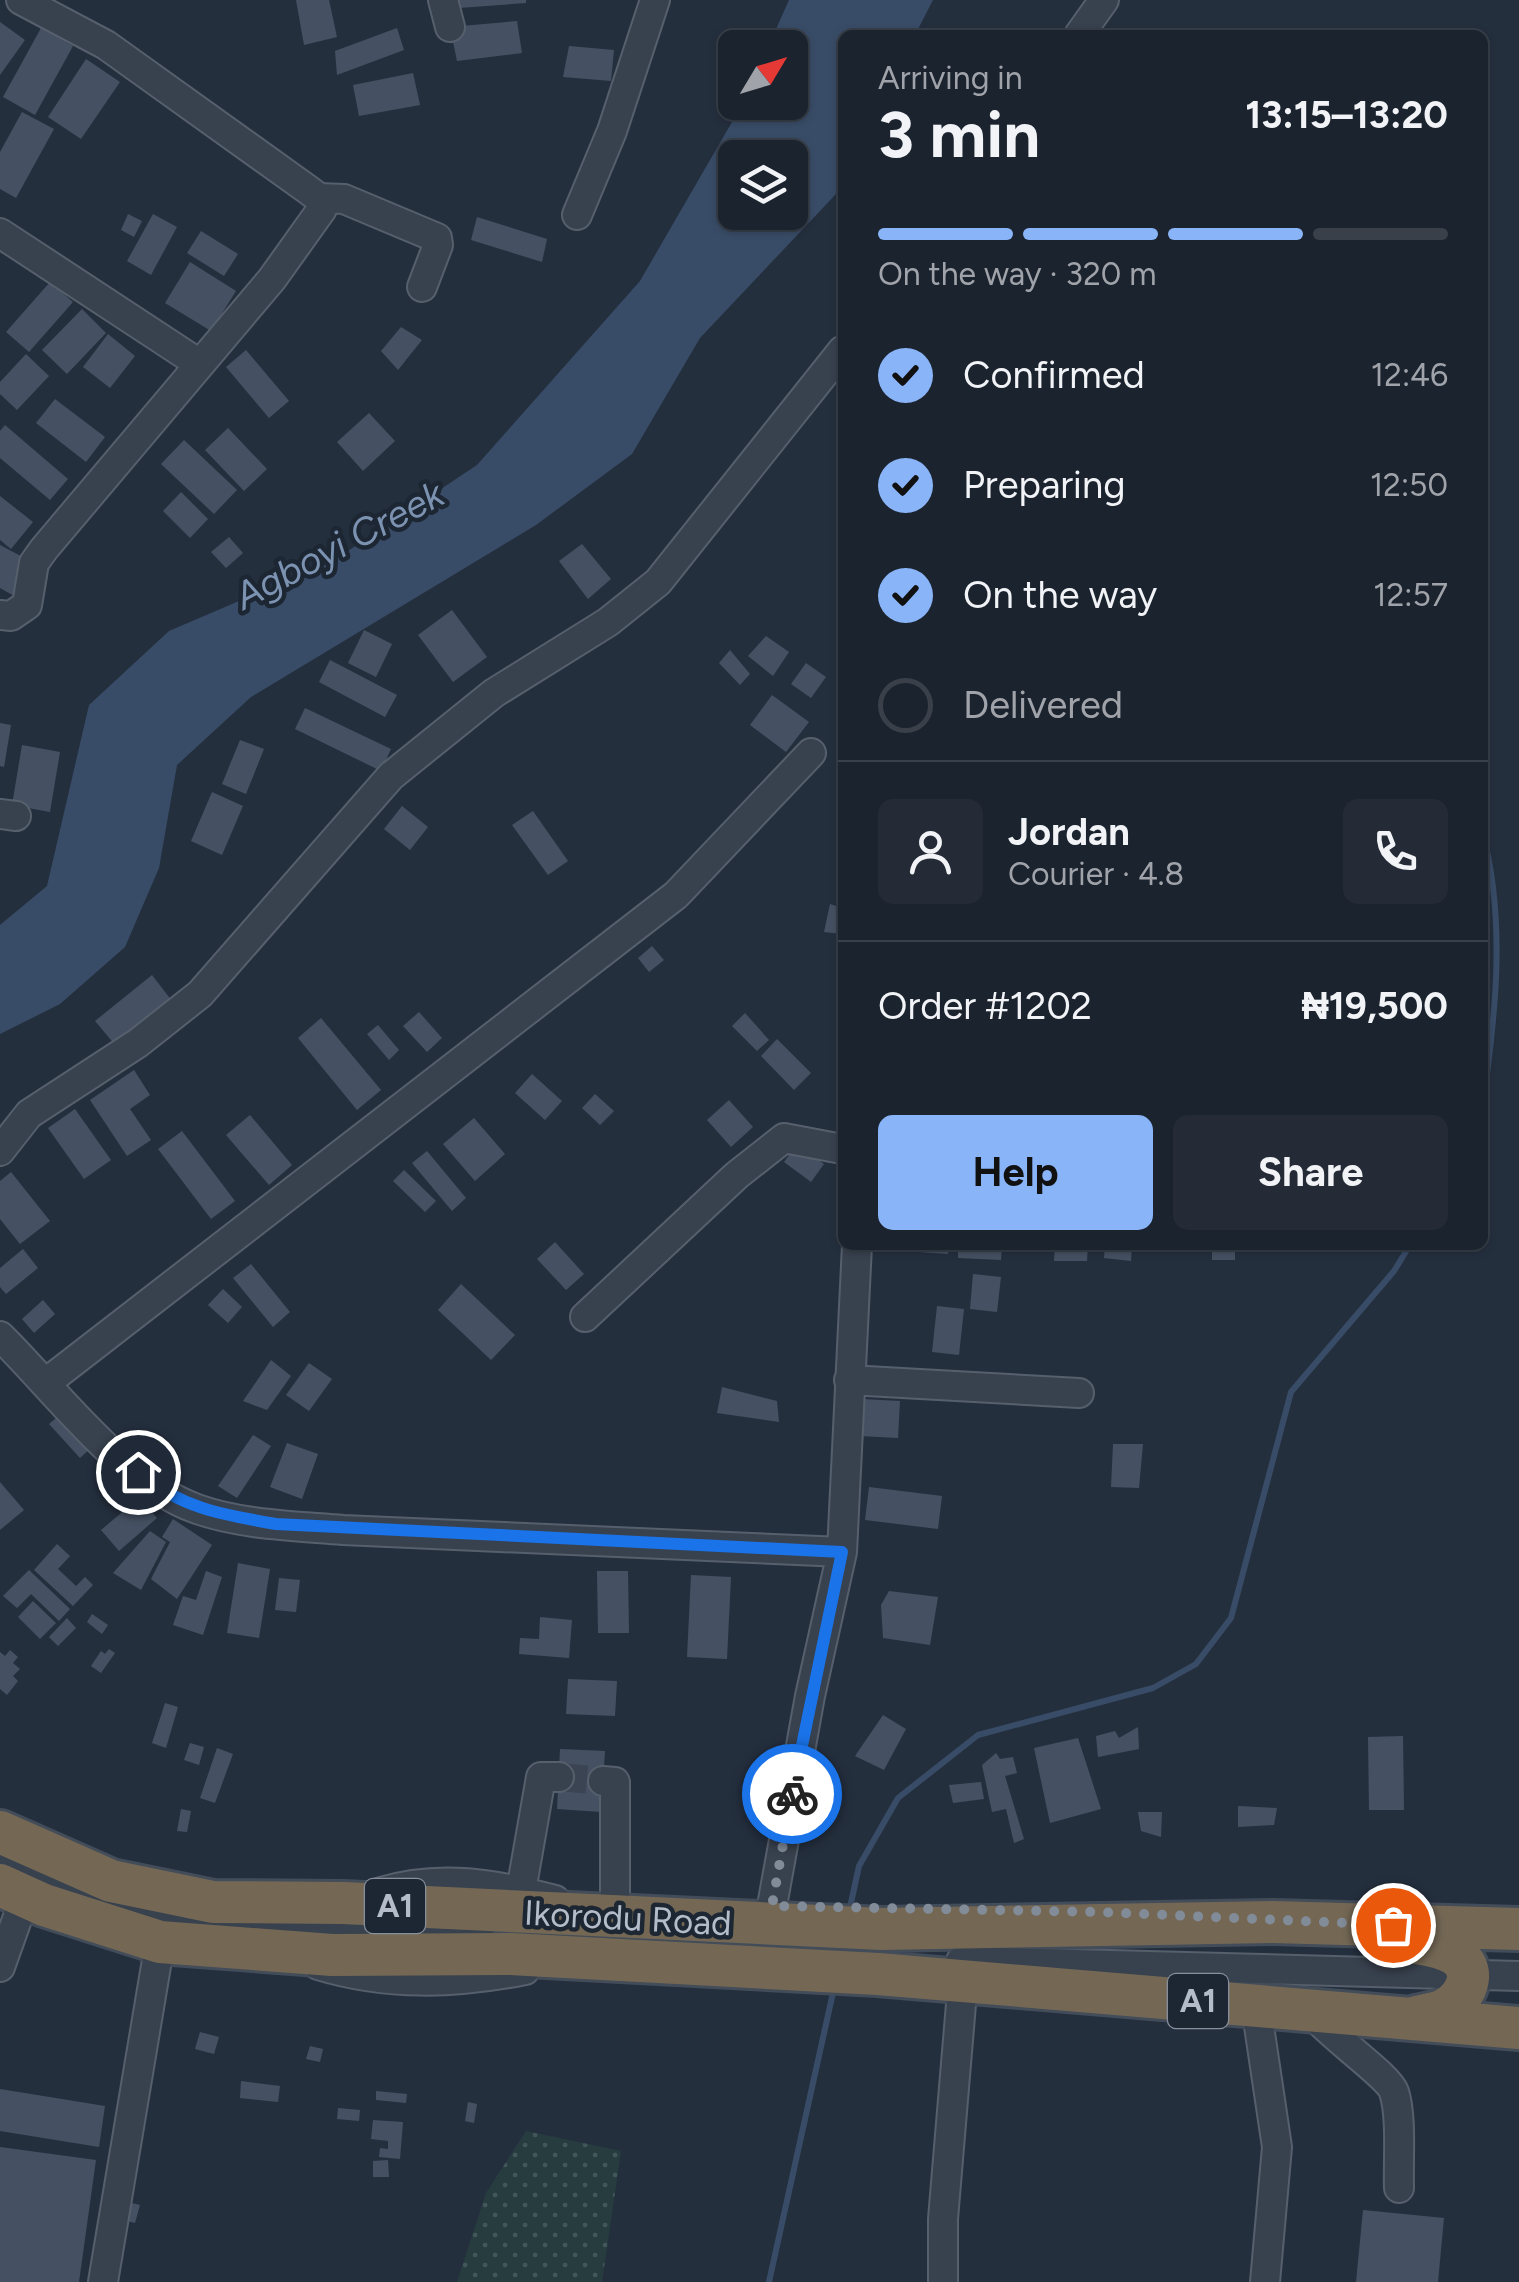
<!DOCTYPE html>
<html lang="en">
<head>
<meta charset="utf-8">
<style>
  :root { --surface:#1b232e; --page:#242b36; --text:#f1f3f6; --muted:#a0a4aa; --line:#39404a; --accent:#8ab4f8 }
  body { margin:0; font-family:Figtree,sans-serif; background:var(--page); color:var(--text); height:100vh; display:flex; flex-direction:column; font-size:38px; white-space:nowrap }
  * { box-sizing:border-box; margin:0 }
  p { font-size:32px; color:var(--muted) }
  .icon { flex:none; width:55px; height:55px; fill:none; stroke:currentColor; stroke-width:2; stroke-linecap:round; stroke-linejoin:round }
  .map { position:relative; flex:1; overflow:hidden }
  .panel { position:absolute; left:838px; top:30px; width:650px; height:1220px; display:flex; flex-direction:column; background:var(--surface); border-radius:15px; box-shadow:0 2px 8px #0004,0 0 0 2px var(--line) }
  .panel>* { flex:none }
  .needle { width:65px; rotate:52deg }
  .fabs { position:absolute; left:718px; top:30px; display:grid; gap:20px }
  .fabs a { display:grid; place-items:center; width:90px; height:90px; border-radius:15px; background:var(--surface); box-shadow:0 2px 8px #0004,0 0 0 2px var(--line); font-size:50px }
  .pin { position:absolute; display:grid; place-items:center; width:85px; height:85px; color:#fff; margin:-42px; border:5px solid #fff; border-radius:50%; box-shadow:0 2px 10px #0007 }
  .courier { position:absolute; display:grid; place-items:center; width:100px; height:100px; margin:-50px; border:8px solid #1a73e8; border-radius:50%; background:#fff; color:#222; box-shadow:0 2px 12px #0007 }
  .summary em { font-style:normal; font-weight:700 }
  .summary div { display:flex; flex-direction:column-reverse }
  .summary { display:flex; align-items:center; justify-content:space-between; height:170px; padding:0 40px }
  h1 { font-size:65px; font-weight:700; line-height:75px }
  .bar { display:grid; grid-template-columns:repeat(4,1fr); gap:15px 10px; align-content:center; height:120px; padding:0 40px }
  .bar i { height:12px; border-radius:8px; background:var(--line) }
  .bar .current { background:var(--accent) }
  .bar p { grid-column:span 4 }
  .line { display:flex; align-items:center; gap:25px; padding:0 40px; border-top:2px solid var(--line) }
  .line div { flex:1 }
  .round { display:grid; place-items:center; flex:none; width:105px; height:105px; border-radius:15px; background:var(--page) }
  ol { padding:0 40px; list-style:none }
  li { display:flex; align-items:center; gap:30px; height:110px }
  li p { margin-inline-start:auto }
  li .icon { padding:10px; border-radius:50%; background:var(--accent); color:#111; stroke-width:4 }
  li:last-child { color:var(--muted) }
  li i { width:55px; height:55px; border:5px solid var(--line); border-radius:50% }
  .primary-button { display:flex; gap:20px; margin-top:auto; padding:20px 40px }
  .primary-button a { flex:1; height:115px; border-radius:15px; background:var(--accent); color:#111; font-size:40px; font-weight:700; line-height:115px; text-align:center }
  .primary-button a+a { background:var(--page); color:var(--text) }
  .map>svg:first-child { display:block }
  .grass { fill:url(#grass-dots) }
  .water { fill:#394c67; fill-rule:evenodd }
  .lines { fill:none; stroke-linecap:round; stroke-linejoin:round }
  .stream { stroke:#394c67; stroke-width:6 }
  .building { fill:#455162 }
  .minor-tunnel { stroke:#3a4453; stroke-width:28; stroke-dasharray:28 14; stroke-linecap:butt }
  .minor-casing { stroke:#565f6c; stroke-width:32 }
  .highway-casing { stroke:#434c59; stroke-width:48 }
  .minor { stroke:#38414e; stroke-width:28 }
  .highway { stroke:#746855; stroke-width:42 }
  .done { stroke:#828b98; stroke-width:10; stroke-dasharray:0 18 }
  .route { stroke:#1a73e8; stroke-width:12 }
  .labels { text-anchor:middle; stroke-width:9; stroke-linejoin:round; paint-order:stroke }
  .shield { fill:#1d2633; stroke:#878f9c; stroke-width:2.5 }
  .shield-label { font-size:32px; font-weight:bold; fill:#b4bcc9 }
  .street-label { font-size:35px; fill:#b4bcc9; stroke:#1d2633 }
  .water-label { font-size:38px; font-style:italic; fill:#7c92b1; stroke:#1d2633 }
</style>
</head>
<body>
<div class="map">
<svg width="1519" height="2282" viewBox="0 0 1519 2282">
  <defs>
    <pattern id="grass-dots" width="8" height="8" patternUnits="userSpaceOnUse" patternTransform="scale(2.5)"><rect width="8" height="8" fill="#263c3f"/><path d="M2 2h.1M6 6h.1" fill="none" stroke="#435659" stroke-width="1.8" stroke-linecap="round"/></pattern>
  </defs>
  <rect width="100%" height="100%" fill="#242f3e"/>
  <!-- grass -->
  <path class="grass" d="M526 2131 621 2151 602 2282H457L486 2193Z"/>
  <!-- water -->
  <path class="water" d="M789 0H933L915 35H842V180L836 194 700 338 632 454 536 525 251 697 177 765 159 868 125 947 60 1004 0 1034V925L47 886 89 705 169 631 333 561 477 465 640 281 743 103 790 102V48L768 47ZM735 158H790V212H735Z"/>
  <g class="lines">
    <!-- stream -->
    <path class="stream" d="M1482 830C1507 922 1495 1019 1482 1112
      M849 1912 859 1866 898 1798 978 1735 1153 1688 1196 1664 1231 1618 1291 1392 1394 1271 1410 1245
      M769 2282 834 1988"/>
  </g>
  <!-- building -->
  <path class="building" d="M296 0H329L337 37 304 45Z
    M458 0H526V3L459 8Z
    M517 21 522 53 457 61 450 27Z
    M0 22 25 40 0 75Z
    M41 28 73 46 35 115 3 97Z
    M397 28 404 50 337 75 335 51Z
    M569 46 614 50 611 81 563 77Z
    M86 59 120 82 81 139 48 117Z
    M413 73 420 105 359 116 353 85Z
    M22 112 54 129 16 198 0 189V152Z
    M128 214 142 221 134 237 121 230Z
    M153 214 177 227 151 275 127 261Z
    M477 217 547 239 542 262 471 240Z
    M201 231 238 254 224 276 187 253Z
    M190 262 236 291 211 331 165 303Z
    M50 282 73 302 29 352 6 332Z
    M82 309 106 333 67 374 42 350Z
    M401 327 422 340 398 370 381 351Z
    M108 334 135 356 110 388 83 367Z
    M246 350 289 401 269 418 226 367Z
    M26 354 49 376 17 410 0 394V382Z
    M55 399 105 437 86 462 36 423Z
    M369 413 395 441 363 471 337 442Z
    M5 425 68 479 50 500 0 458V431Z
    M228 428 267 469 244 491 205 450Z
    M184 440 237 490 214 514 161 464Z
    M181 492 208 519 190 538 163 511Z
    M0 496 33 522 11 549 0 540Z
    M229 537 243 553 226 568 211 552Z
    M582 544 611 579 588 599 559 561Z
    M0 545 34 563 16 597 0 588Z
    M452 610 487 657 453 682 418 635Z
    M364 630 392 644 376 677 348 663Z
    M766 636 789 652 773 676 748 656Z
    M730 650 750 674 740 685 719 663Z
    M330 660 397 695 385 717 319 682Z
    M806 663 826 677 811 698 791 684Z
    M772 695 809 722 786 752 750 725Z
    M305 708 391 749 381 771 295 729Z
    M0 723 11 725 4 767 0 766Z
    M240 740 264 749 246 794 222 784Z
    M22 745 60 752 50 812 12 805Z
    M212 792 243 806 222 855 191 841Z
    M402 806 428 827 410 850 384 829Z
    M533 811 568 861 548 875 512 825Z
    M830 904 842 908V934L824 932Z
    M652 946 664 960 649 972 638 958Z
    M152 975 172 1001 116 1046 95 1021Z
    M419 1012 442 1038 427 1052 403 1026Z
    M745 1013 769 1040 757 1051 732 1026Z
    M321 1018 381 1090 357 1110 298 1038Z
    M378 1025 399 1050 389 1060 367 1034Z
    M777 1039 811 1073 794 1090 761 1056Z
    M134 1070 150 1095 130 1109 151 1140 127 1156 90 1100Z
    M532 1074 562 1101 545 1120 515 1093Z
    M595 1094 614 1111 600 1125 582 1108Z
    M729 1100 753 1127 731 1147 707 1120Z
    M75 1109 111 1160 84 1179 48 1128Z
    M250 1115 292 1165 269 1185 226 1135Z
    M474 1118 505 1154 475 1181 443 1144Z
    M182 1131 235 1201 211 1219 158 1149Z
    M797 1144 824 1164 811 1182 784 1162Z
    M427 1151 466 1198 452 1211 412 1163Z
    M404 1170 436 1201 425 1212 393 1181Z
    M11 1172 50 1221 20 1244 0 1219V1181Z
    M555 1242 584 1274 566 1290 537 1259Z
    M876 1245H949L948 1254 875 1249Z
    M958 1245H1002L1001 1260 958 1258Z
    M1055 1245H1088L1087 1261H1054Z
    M1105 1245H1132L1131 1261 1104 1258Z
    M1212 1245H1235V1260H1212Z
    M23 1249 38 1268 6 1294 0 1287V1268Z
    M251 1264 290 1312 273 1327 233 1278Z
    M973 1274 1001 1277 997 1312 970 1309Z
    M461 1284 515 1335 491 1360 438 1310Z
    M223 1289 242 1307 228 1323 208 1305Z
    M43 1300 55 1314 34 1333 22 1319Z
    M937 1306 964 1309 959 1355 932 1352Z
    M271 1360 291 1376 267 1410 243 1401Z
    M309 1363 332 1379 309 1411 286 1395Z
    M722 1387 777 1401 779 1422 717 1413Z
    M862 1399 900 1401 898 1438 860 1436Z
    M62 1413 92 1447 80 1458 49 1424Z
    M253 1435 271 1446 237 1498 218 1486Z
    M287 1443 318 1454 302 1499 270 1487Z
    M1113 1444H1143L1139 1488 1111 1487Z
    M0 1482 24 1510 0 1530Z
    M869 1487 942 1496 938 1529 865 1520Z
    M139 1498 157 1518 119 1551 101 1530Z
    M173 1519 212 1545 177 1599 151 1579 170 1542 162 1537Z
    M150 1531 166 1542 141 1590 113 1573Z
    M57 1544 70 1556 58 1569 76 1586 85 1577 93 1585 73 1606 34 1570Z
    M238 1563 270 1569 259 1638 227 1633Z
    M29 1570 70 1609 59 1621 31 1594 17 1608 3 1596Z
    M206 1571 222 1577 203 1635 173 1625 183 1596 196 1600Z
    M597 1571H628L629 1633H598Z
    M691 1575 731 1577 727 1659 687 1657Z
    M279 1578 300 1580 296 1612 275 1610Z
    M889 1591 938 1597 930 1645 883 1638 881 1605Z
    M33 1601 56 1623 40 1639 18 1617Z
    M92 1614 108 1625 102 1634 87 1622Z
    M540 1617 572 1620 569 1658 519 1654 520 1638 539 1639Z
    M67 1618 76 1628 58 1646 49 1637Z
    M109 1649 115 1653 101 1673 91 1666 101 1651 105 1654Z
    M10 1650 18 1657 13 1663 20 1669 13 1676 18 1681 7 1695 0 1689V1652L5 1656Z
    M568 1679 617 1681 615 1716 566 1714Z
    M165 1703 178 1707 166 1748 152 1743Z
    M883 1715 906 1729 884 1770 855 1756Z
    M1138 1727 1139 1749 1098 1757 1096 1736 1115 1731 1119 1738Z
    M1403 1736 1404 1810H1369L1368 1737Z
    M1078 1738 1101 1809 1050 1823 1034 1748Z
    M190 1743 204 1747 199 1765 184 1760Z
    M217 1748 233 1754 215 1803 200 1798Z
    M560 1749 605 1751 601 1812 557 1809Z
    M996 1753 1000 1759 1013 1757 1017 1773 1005 1776 1024 1839 1014 1843 1006 1809 992 1812 982 1765Z
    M981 1782 984 1799 953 1803 949 1785Z
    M1238 1806 1277 1808 1274 1825 1238 1827Z
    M181 1809 191 1811 187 1832 177 1831Z
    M1138 1812H1162L1161 1837 1141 1831Z
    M200 2032 219 2037 214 2054 195 2049Z
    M310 2046 323 2049 320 2062 306 2059Z
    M241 2081 280 2086 278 2102 240 2098Z
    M0 2089 105 2106 99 2147 0 2131Z
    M376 2091 407 2094 406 2103 376 2100Z
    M468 2102 477 2104 474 2123 465 2121Z
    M338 2108 360 2110 359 2121 337 2119Z
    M373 2120 403 2122 400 2159 379 2157 380 2148 388 2149V2141L371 2139Z
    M0 2147 96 2160 79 2282H0Z
    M388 2160 389 2177H373V2161Z
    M132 2203 140 2205 135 2223 127 2221Z
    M1363 2210 1444 2218 1438 2282H1356Z"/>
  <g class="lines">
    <!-- minor-tunnel -->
    <path class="minor-tunnel" d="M559 1777 603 1781"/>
    <defs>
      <path id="minor" d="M443 0 450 27
        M1079 35 1104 0
        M319 198 344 199 437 238 438 245 422 287
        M577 215 612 131 655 0
        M0 233 198 363
        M0 615 11 616 27 605 34 563 44 549 272 279 322 209 319 198 307 189 106 45 21 0
        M0 814 16 816
        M0 1151 29 1114 138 1043 200 994 391 776 494 693 608 622 658 582 842 351
        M585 1317 737 1175 784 1138 842 1149
        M0 1336C55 1390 123 1483 197 1509 242 1525 296 1526 343 1530L842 1552
        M849 1380 1079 1393
        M47 1382 676 895 811 753
        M603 1781 615 1782V1902
        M0 1861C153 1937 312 1928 479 1934
        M521 1891 541 1777H559
        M381 1892C440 1874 496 1884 555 1900
        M772 1906 810 1696 842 1552 857 1245
        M961 1961 1519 1976
        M318 1965C387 1986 455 1984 525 1970
        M0 1967 25 1897
        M1256 2006 1277 2147 1265 2282
        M1309 2010C1327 2034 1389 2076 1394 2092 1402 2116 1398 2162 1399 2188
        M103 2282 160 1942
        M943 2282V2219L962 1992"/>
      <path id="highway" d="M0 1832 111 1881 213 1902 343 1903 882 1929 1273 1922 1519 1929
        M0 1885 44 1905 160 1942 332 1955 510 1954 878 1974 1519 2028
        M1401 1941C1416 1943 1434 1945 1448 1951 1480 1964 1470 1996 1444 2010 1435 2014 1423 2015 1413 2018"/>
    </defs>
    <!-- minor casing -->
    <use href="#minor" class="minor-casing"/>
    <!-- highway casing -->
    <use href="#highway" class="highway-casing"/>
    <!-- minor -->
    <use href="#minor" class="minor"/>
    <!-- highway -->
    <use href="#highway" class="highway"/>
  </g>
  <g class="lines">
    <!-- done -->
    <path class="done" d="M792 1794 772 1906 1098 1912 1393 1925"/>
    <!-- route -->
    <path class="route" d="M138 1472C180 1508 223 1515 276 1524L842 1552 792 1794"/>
  </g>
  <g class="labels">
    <!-- shield labels -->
    <g class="shield">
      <rect x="365" y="1879" width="60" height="54" rx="8"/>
      <rect x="1168" y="1974" width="60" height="54" rx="8"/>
    </g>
    <g class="shield-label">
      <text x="395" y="1917">A1</text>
      <text x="1198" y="2012">A1</text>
    </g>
    <!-- street labels -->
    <g class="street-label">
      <text transform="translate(628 1918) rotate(3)" y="12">Ikorodu Road</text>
    </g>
    <!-- water labels -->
    <g class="water-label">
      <text transform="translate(339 545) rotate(-28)" y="13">Agboyi Creek</text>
    </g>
  </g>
</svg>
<div class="fabs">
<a><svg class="needle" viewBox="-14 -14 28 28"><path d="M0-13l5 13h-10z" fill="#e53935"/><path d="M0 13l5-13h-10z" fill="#a0a4aa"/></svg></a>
<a><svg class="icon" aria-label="layers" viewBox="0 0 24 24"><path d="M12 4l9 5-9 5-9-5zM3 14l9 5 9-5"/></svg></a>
</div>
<div class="pin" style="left:1393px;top:1925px;background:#ea580c"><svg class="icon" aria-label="bag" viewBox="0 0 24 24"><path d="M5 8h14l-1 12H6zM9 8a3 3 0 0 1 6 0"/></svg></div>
<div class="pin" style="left:138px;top:1472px;background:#1f2937"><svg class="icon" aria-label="home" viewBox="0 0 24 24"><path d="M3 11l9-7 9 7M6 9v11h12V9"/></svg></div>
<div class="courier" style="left:792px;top:1794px"><svg class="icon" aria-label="bike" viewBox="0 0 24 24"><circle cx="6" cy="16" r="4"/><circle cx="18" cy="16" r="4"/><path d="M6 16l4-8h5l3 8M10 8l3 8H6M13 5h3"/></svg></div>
<section class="panel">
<div class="summary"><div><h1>3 min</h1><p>Arriving in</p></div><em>13:15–13:20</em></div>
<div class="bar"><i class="current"></i><i class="current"></i><i class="current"></i><i></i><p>On the way · 320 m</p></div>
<ol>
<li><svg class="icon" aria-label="check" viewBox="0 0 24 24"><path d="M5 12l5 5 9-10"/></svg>Confirmed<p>12:46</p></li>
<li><svg class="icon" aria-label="check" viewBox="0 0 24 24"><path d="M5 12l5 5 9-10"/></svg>Preparing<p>12:50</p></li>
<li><svg class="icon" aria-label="check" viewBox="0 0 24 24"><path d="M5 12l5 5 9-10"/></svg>On the way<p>12:57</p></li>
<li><i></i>Delivered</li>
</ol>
<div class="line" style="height:180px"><a class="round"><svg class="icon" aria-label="person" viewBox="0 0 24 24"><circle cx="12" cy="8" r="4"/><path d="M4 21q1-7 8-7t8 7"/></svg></a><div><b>Jordan</b><p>Courier · 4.8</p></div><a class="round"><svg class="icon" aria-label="phone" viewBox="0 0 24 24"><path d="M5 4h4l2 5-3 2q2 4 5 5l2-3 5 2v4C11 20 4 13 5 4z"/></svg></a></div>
<div class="line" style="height:130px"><div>Order #1202</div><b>₦19,500</b></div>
<div class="primary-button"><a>Help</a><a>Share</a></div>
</section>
</div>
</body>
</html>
